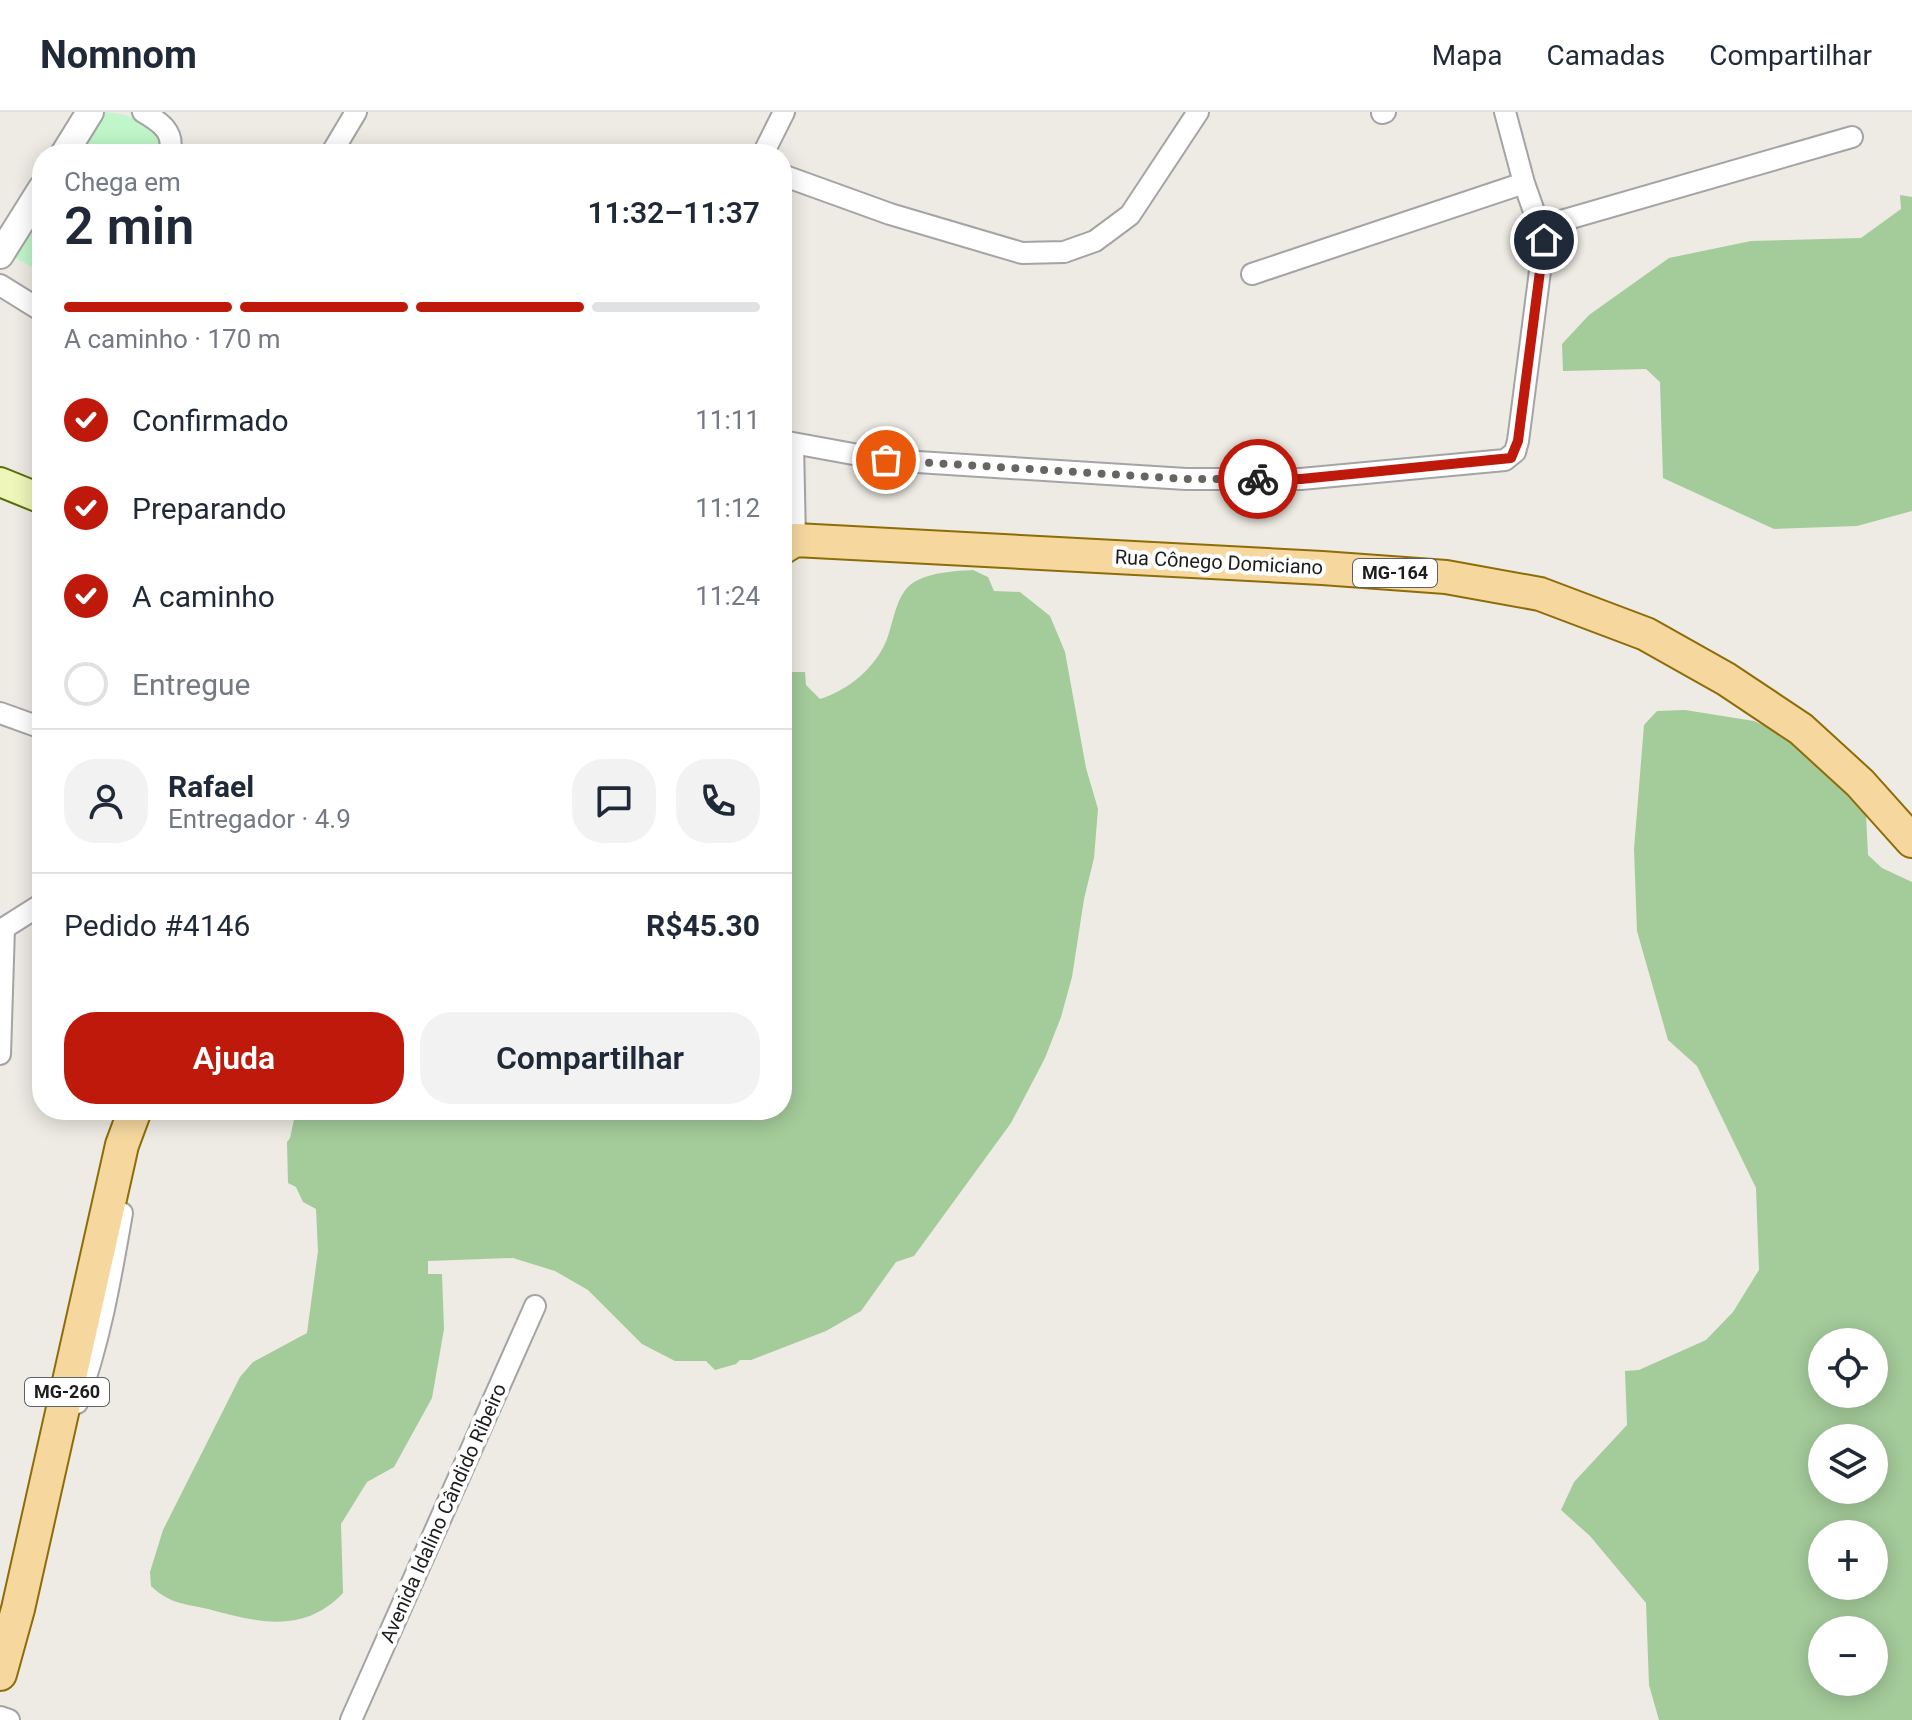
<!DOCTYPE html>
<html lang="pt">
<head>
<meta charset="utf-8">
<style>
  :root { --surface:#fff; --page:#f2f2f3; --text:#1f2937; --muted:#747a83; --line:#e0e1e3; --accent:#bf190b }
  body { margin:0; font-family:Roboto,sans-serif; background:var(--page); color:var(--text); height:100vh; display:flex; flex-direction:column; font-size:30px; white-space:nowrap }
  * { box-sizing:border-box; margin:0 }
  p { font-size:26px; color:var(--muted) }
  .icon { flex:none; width:44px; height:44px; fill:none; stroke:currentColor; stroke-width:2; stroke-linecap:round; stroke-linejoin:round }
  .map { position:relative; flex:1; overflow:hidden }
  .panel { position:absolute; left:32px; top:32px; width:760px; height:976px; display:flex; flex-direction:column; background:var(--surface); border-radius:32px; box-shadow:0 4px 20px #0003 }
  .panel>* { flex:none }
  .buttons { position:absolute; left:1808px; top:1216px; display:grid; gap:16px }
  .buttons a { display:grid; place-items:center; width:80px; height:80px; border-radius:50%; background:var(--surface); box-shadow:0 4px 20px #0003; font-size:40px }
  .pin { position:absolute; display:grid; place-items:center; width:68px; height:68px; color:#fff; margin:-34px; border:4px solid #fff; border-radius:50%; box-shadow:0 2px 8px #0007 }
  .courier { position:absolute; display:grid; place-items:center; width:80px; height:80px; margin:-40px; border:6px solid #bf190b; border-radius:50%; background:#fff; color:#222; box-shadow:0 2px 10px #0007 }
  .headline em { font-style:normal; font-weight:600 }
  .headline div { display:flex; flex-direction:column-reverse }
  .headline { display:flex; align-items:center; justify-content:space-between; height:136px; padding:0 32px }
  h1 { font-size:52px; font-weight:600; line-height:60px }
  .bar { display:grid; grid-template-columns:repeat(4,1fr); gap:12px 8px; align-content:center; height:96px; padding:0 32px }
  .bar i { height:10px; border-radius:6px; background:var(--line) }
  .bar .current { background:var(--accent) }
  .bar p { grid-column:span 4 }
  .line { display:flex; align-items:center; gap:20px; padding:0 32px; border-top:2px solid var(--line) }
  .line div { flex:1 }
  .round { display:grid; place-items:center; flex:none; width:84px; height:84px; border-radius:32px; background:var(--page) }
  ol { padding:0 32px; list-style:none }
  li { display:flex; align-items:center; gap:24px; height:88px }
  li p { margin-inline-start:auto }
  li .icon { padding:8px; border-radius:50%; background:var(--accent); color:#fff; stroke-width:4 }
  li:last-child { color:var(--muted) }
  li i { width:44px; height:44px; border:4px solid var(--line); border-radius:50% }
  .cta { display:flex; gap:16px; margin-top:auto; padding:16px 32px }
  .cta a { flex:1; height:92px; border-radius:32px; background:var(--accent); color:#fff; font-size:32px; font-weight:600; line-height:92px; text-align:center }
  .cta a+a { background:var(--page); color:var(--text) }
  header { display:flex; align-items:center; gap:48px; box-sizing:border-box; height:112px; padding:0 40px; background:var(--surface); border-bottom:2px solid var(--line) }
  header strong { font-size:38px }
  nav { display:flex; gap:44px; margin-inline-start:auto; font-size:28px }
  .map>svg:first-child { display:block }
  .forest { fill:#a4cb9a; fill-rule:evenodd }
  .park { fill:#c1f6ca }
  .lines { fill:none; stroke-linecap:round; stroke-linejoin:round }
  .minor-casing { stroke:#a4a4a4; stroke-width:24 }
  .tertiary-casing { stroke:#a4a4a4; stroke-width:30 }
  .secondary-casing { stroke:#5b6d0a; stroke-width:32 }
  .primary-casing { stroke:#8e6c08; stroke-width:36 }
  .minor { stroke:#fff; stroke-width:20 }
  .tertiary { stroke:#fff; stroke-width:26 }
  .secondary { stroke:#eef6b9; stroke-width:28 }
  .primary { stroke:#f6d89f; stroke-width:32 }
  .done { stroke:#666562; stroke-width:8; stroke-dasharray:0 14.4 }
  .route { stroke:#bf190b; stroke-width:10 }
  .labels { text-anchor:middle; stroke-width:8; stroke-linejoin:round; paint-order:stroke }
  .shield { fill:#fff; stroke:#616161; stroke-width:2 }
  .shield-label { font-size:18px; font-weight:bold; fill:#1d1d1d }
  .street-label { font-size:20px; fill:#1d1d1d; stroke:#fff }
</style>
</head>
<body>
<header>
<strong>Nomnom</strong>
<nav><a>Mapa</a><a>Camadas</a><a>Compartilhar</a></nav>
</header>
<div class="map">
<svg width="1912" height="1608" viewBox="0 0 1912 1608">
  <rect width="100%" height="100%" fill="#edebe3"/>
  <!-- forest -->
  <path class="forest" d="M1900 83 1912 85V399L1857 414 1774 417 1663 366 1660 270 1646 257 1563 259 1562 232 1589 203 1669 146 1751 129 1861 126 1901 97Z
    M973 458 988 465 994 479 1020 480 1050 504 1065 540 1086 656 1098 697 1094 746 1084 787 1072 865 1061 905 1045 946 1011 1011 914 1144 896 1150 861 1199 826 1219 751 1248H740L736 1252 715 1258 706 1249H675L642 1232 588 1178 555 1159 513 1146 428 1149V1162H442L444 1217 432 1286 394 1355 367 1370 341 1412 343 1481C303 1523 257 1510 208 1497 182 1491 170 1492 151 1474L150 1460 163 1418 240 1265 253 1250 307 1221 318 1139 316 1097 303 1090 296 1075 288 1071 287 1030 290 1026 296 998H782V560H805L806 573 820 587C849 578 876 555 887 527 895 506 896 478 918 468 934 460 956 459 973 458Z
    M1685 598 1754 609 1809 635 1866 702 1868 743 1882 756 1912 770V1608H1659L1649 1573 1646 1491 1590 1424 1561 1398 1574 1370 1627 1313 1625 1259 1639 1258 1706 1228 1733 1200 1759 1158 1756 1076 1697 954 1668 928 1637 819 1634 737 1644 613 1657 599ZM1822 1230H1874V1282H1822ZM1822 1326H1874V1378H1822ZM1822 1422H1874V1474H1822ZM1822 1518H1874V1570H1822Z"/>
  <!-- park -->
  <path class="park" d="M99 0C123 0 152 8 162 31L154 42H73Z
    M42 93V161L11 143Z"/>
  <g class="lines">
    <defs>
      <path id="minor" d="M143 0C160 10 176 20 169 42
        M1382 1 1385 0
        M331 42 356 0
        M763 42 784 0
        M782 63 890 102 1022 141 1064 140 1095 129 1130 103 1198 0
        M1540 115 1852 25
        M1252 162 1524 71
        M0 173 42 199
        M782 329 886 348 1186 367H1301L1505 348 1515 340 1518 329 1544 128 1524 71 1505 0
        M793 331 795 428
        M0 601 42 616
        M4 816 42 792
        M0 942 4 816
        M77 1291C100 1230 111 1164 122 1101
        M0 1605 9 1608
        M351 1608 535 1194"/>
      <path id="tertiary" d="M64 42 90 0
        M0 143 42 76"/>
      <path id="secondary" d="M0 370 42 387"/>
      <path id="primary" d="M782 436 795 428 1322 456 1446 465 1540 482 1646 522 1726 567 1801 617 1860 671 1912 729
        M0 1562 18 1497 122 1033 135 998"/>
    </defs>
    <!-- minor casing -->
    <use href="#minor" class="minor-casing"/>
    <!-- tertiary casing -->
    <use href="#tertiary" class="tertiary-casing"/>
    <!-- secondary casing -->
    <use href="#secondary" class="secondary-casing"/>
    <!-- primary casing -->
    <use href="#primary" class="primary-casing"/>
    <!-- minor -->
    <use href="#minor" class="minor"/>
    <!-- tertiary -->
    <use href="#tertiary" class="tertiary"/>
    <!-- secondary -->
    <use href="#secondary" class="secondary"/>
    <!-- primary -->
    <use href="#primary" class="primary"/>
  </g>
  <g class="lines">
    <!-- done -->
    <path class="done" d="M886 348 1186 367H1258"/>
    <!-- route -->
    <path class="route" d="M1258 367H1301L1511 346 1518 329 1544 128"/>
  </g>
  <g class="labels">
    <!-- shield labels -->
    <g class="shield">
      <rect x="1353" y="447" width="84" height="28" rx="6"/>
      <rect x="25" y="1266" width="84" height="28" rx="6"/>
    </g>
    <g class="shield-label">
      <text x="1395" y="467">MG-164</text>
      <text x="67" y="1286">MG-260</text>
    </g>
    <!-- street labels -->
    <g class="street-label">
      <text transform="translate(1219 450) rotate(3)" y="7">Rua Cônego Domiciano</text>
      <text transform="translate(443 1401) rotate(-66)" y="7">Avenida Idalino Cândido Ribeiro</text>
    </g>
  </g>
</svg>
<div class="buttons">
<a><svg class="icon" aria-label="locate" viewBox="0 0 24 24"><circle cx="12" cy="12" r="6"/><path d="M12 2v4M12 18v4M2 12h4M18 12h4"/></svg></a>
<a><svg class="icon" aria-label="layers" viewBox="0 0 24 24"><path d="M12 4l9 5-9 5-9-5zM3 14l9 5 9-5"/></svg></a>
<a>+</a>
<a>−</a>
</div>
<div class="pin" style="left:886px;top:348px;background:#ea580c"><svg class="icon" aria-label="bag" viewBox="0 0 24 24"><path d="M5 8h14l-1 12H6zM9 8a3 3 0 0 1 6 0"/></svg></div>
<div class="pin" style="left:1544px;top:128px;background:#1f2937"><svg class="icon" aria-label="home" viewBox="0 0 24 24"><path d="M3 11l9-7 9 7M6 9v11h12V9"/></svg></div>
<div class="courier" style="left:1258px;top:367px"><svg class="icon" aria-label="bike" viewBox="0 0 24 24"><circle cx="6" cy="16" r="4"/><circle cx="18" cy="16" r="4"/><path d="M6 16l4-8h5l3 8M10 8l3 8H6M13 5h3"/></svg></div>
<section class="panel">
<div class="headline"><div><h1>2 min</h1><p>Chega em</p></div><em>11:32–11:37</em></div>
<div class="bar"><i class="current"></i><i class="current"></i><i class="current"></i><i></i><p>A caminho · 170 m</p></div>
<ol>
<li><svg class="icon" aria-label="check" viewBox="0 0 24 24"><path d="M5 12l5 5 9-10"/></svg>Confirmado<p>11:11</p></li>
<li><svg class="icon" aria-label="check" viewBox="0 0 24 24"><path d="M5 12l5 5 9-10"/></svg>Preparando<p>11:12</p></li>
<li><svg class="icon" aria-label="check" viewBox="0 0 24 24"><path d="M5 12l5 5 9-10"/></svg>A caminho<p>11:24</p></li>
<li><i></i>Entregue</li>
</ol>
<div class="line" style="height:144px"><a class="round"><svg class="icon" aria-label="person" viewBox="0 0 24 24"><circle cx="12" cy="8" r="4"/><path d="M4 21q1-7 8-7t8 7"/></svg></a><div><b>Rafael</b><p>Entregador · 4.9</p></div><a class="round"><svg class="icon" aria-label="chat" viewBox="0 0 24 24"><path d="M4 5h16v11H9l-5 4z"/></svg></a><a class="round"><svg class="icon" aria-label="phone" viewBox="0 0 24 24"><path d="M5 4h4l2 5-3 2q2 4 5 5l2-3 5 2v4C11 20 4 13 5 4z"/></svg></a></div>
<div class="line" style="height:104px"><div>Pedido #4146</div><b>R$45.30</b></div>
<div class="cta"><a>Ajuda</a><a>Compartilhar</a></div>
</section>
</div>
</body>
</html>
